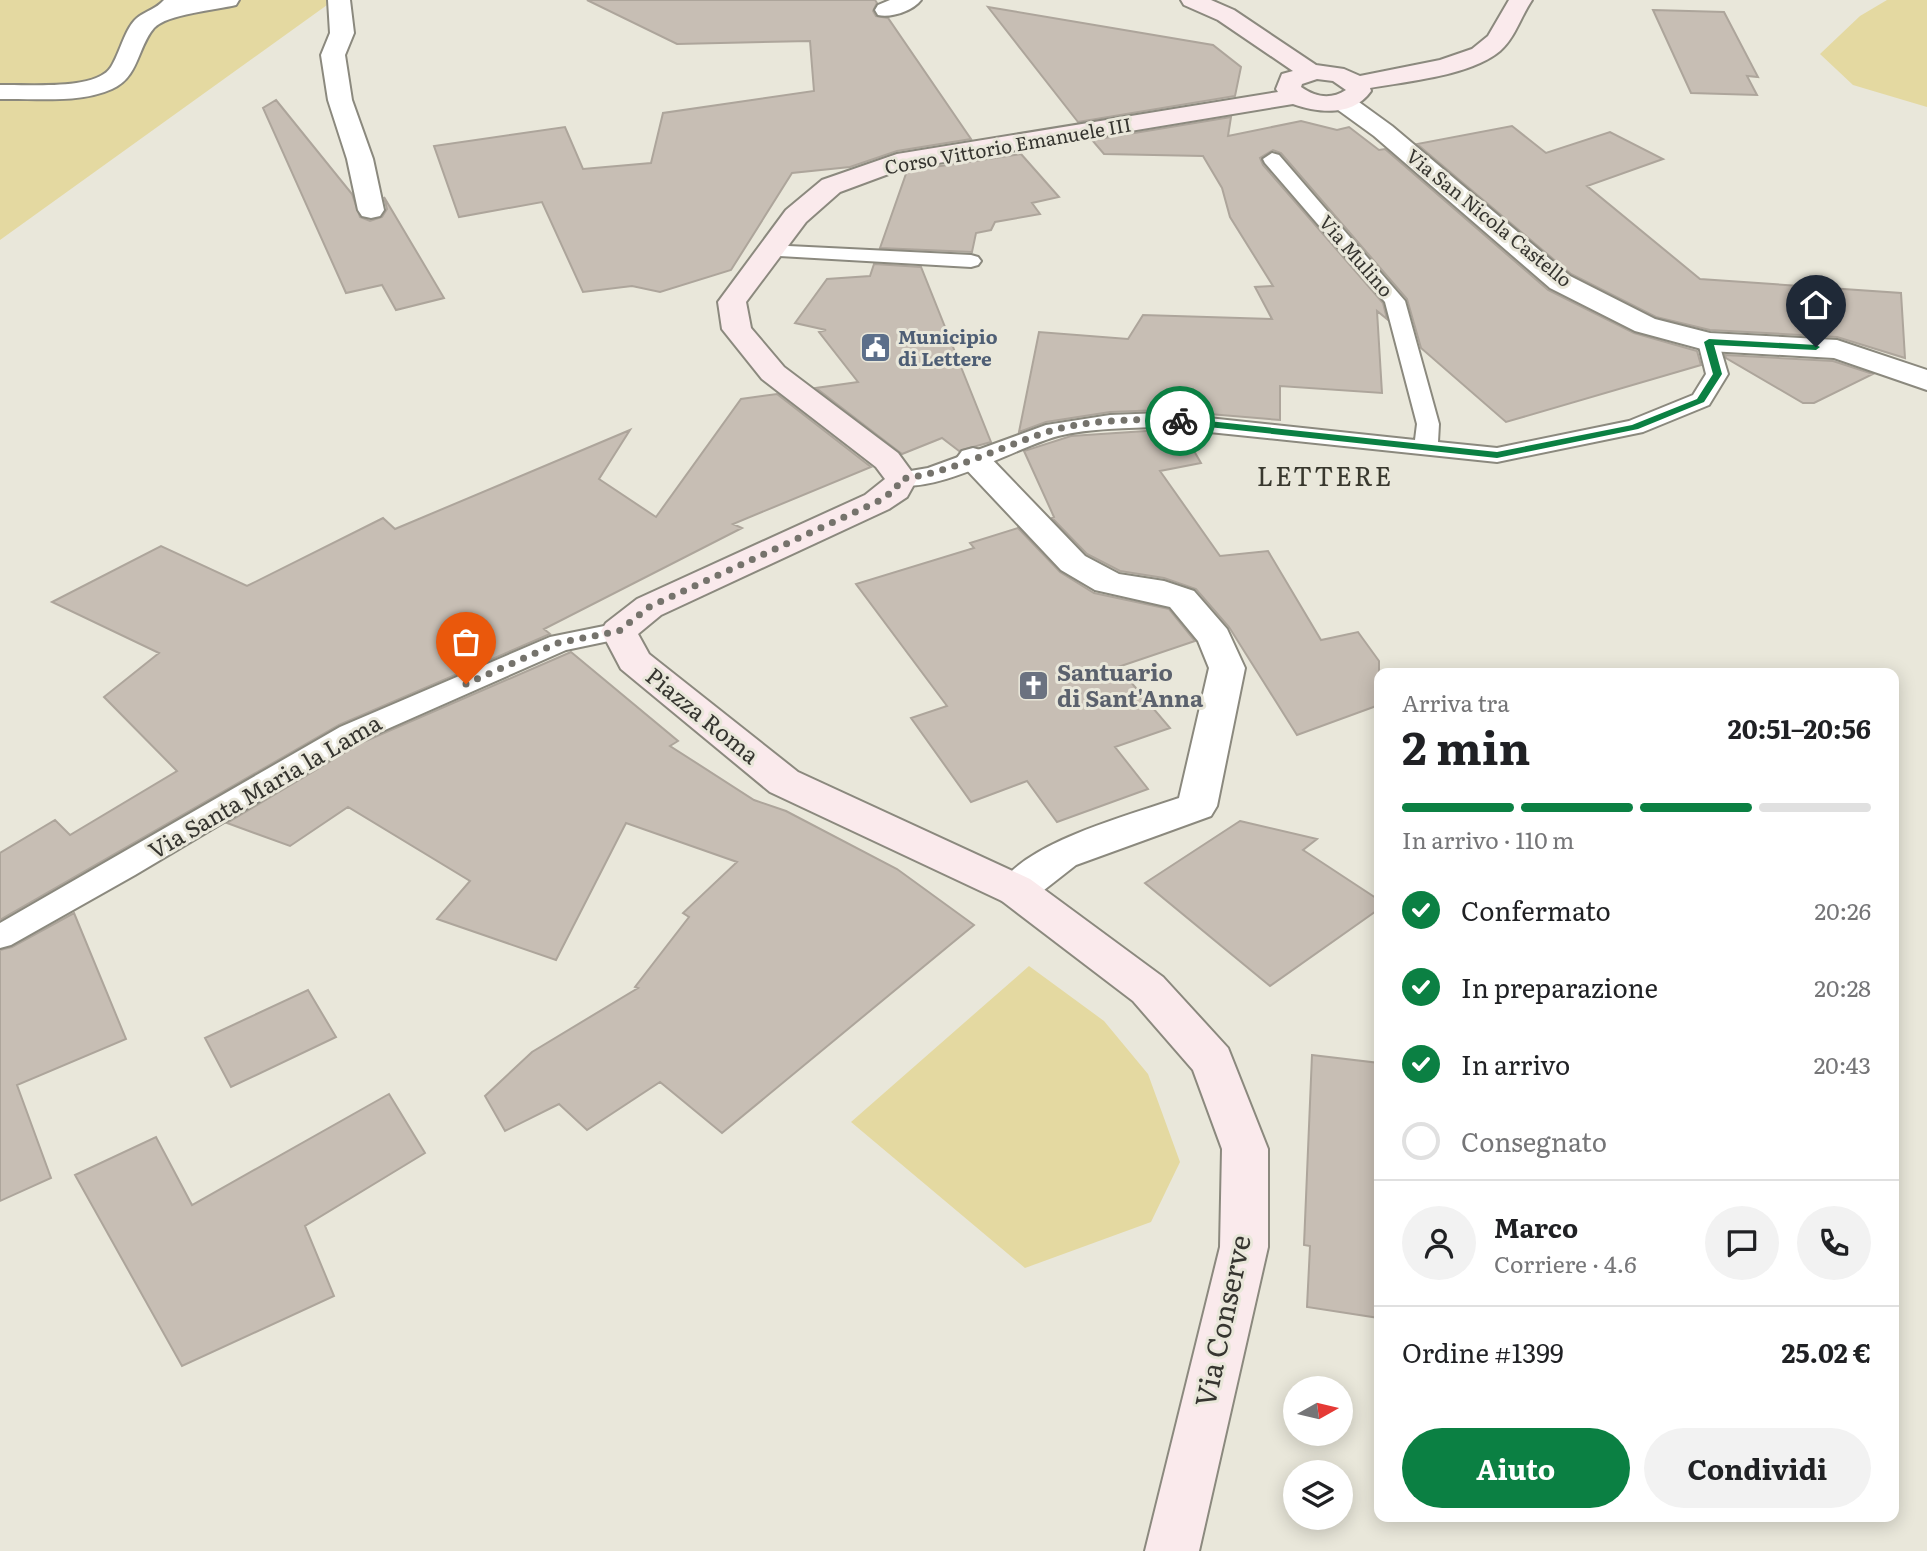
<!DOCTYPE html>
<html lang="it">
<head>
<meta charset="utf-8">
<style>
  :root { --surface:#fff; --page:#f2f2f2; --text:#202124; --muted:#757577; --line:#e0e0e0; --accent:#0b8043 }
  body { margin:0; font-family:Literata,serif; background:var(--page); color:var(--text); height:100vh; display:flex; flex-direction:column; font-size:26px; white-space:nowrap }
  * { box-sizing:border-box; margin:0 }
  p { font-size:23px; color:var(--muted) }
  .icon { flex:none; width:38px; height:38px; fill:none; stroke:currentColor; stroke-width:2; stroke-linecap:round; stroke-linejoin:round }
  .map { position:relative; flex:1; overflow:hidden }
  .side { position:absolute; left:1374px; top:668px; width:525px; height:854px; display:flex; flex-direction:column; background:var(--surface); border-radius:14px; box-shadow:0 4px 18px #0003 }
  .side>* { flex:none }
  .needle { width:46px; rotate:82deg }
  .controls { position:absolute; left:1283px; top:1376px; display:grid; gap:14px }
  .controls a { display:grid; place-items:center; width:70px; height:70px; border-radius:50%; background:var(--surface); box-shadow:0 4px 18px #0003; font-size:35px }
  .pin { position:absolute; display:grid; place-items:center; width:60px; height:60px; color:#fff; margin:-72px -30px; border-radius:50% 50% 50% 0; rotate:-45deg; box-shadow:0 0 7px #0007 }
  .pin .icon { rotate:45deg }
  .courier { position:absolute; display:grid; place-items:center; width:70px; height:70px; margin:-35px; border:5px solid #0b8043; border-radius:50%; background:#fff; color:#222; box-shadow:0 2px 9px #0007 }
  .head em { font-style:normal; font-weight:700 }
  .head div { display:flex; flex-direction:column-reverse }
  .head { display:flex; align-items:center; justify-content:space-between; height:119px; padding:0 28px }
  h1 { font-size:46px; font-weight:700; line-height:52px }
  .bar { display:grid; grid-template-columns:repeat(4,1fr); gap:10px 7px; align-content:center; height:84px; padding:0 28px }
  .bar i { height:9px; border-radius:5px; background:var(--line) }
  .bar .current { background:var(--accent) }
  .bar p { grid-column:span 4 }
  .line { display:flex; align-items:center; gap:18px; padding:0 28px; border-top:2px solid var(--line) }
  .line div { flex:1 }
  .round { display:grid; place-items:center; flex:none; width:74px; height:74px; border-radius:37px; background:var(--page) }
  ol { padding:0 28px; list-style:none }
  li { display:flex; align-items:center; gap:21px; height:77px }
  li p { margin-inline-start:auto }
  li .icon { padding:7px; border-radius:50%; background:var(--accent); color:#fff; stroke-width:4 }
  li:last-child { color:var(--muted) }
  li i { width:38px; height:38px; border:4px solid var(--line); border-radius:50% }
  .button { display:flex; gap:14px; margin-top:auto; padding:14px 28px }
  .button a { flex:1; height:80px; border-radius:42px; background:var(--accent); color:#fff; font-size:28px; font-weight:700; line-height:80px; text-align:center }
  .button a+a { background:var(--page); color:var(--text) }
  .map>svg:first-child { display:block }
  .green { fill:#e4d9a1 }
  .building { fill:#c7beb4; stroke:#ada59b; stroke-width:2 }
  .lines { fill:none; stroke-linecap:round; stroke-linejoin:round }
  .lane-casing { stroke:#8b897e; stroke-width:4 }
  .street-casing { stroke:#8b897e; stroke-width:4 }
  .secondary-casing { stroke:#8b897e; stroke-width:4 }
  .lane { fill:#fff; fill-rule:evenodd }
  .street { fill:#fff; fill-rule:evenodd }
  .secondary { fill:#faeaec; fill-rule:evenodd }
  .route { fill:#0b8043 }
  .done { stroke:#75736c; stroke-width:7; stroke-dasharray:0 12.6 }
  .labels { text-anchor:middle; stroke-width:6; stroke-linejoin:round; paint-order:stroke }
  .far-street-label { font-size:19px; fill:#363530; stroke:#e9e7da }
  .far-service-label { font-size:19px; font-weight:bold; fill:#4e5e75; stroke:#e9e7da; text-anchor:start }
  .worship-label { font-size:23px; font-weight:bold; fill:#5b616d; stroke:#e9e7da; text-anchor:start }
  .street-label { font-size:23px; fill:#363530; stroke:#e9e7da }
  .quarter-label { font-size:26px; letter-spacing:2px; fill:#39382e; stroke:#e9e7da }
  .near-street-label { font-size:28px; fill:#363530; stroke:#e9e7da }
</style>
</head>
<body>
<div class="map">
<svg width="1927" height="1551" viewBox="0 0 1927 1551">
  <rect width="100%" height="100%" fill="#e9e7da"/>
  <!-- green -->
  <path class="green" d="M0 0H334L0 240Z
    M1887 0H1927V107L1853 85 1820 54 1860 16Z
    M1029 966 1104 1021 1148 1074 1180 1162 1151 1222 1025 1268 851 1122Z"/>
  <!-- building -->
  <path class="building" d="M587 0H875L877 3 873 11 876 16 888 18 971 139 897 151 850 167 792 173 731 270 660 292 632 286 583 292 542 202 459 217 434 146 565 127 583 169 651 163 663 113 814 91 810 41 677 44Z
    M988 7 1213 45 1241 67 1235 96 1078 122Z
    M1653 10 1724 12 1758 77 1747 76 1757 95 1691 93Z
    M276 100 352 194 360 217 370 221 382 217 387 209 384 197 444 298 396 310 382 285 346 293 263 108Z
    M1231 117 1228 136 1301 121 1337 130 1349 127 1379 150 1385 149 1548 290 1634 333 1697 351 1701 365 1506 422 1421 348 1407 299 1281 153 1273 150 1260 158 1263 165 1383 303 1387 319 1377 311 1382 393 1280 386V420L1161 410 1110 412 1046 422 1019 432 1039 332 1128 339 1143 315 1272 319 1255 287 1273 286 1230 217 1222 188 1203 156 1104 154 1092 140Z
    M1512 126 1546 153 1610 132 1663 159 1587 186 1700 279 1901 293 1905 358 1837 337 1710 330 1656 317 1571 274 1417 144Z
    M1021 154 1059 197 1032 203 1040 214 995 222 991 230 976 233 972 252 880 248 907 171Z
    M874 264 921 267 991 442 959 451 942 438 902 454 816 388 858 382 819 332 826 330 795 323 827 279 870 276Z
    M1725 355 1833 361 1873 374 1814 403H1803L1726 358Z
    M777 394 871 467 733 524 742 528 544 629 550 634 339 725 0 920V853L55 820 70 835 177 771 104 697 159 653 52 602 161 546 247 586 383 518 395 529 630 430 599 479 656 517 741 399Z
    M1161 430 1183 432 1201 463 1160 471 1220 556 1268 551 1321 640 1358 632 1379 661V705L1297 735 1229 627 1196 589 1164 578 1120 571 1087 554 1052 518 1054 517 1024 451 1071 436Z
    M1018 528 1060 572 1094 593 1169 609 1195 641 1118 667 1170 728 1115 747 1148 789 1057 822 1027 781 971 802 911 718 947 706 856 584 974 548 970 543Z
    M571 652 678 741 670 746 754 800 786 811 897 869 974 925 722 1133 660 1082 587 1130 559 1104 505 1131 485 1096 532 1052 638 988 635 987 689 917 683 913 737 862 626 823 556 960 437 919 470 881 348 807 290 846 227 823 361 743Z
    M1240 821 1317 839 1303 850 1379 900V909L1270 986 1145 883Z
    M74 913 126 1039 17 1085 51 1178 0 1201V950L12 947Z
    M308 990 336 1037 231 1087 205 1038Z
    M1312 1055 1379 1063V1318L1307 1307 1310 1246 1304 1245Z
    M389 1094 425 1153 305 1226 334 1296 182 1366 75 1175 156 1137 192 1205Z"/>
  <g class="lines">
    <defs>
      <path id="lane" d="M1272 153 1279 155 1405 301 1439 424 1438 442 1497 448 1629 421 1693 395 1706 374 1698 342 1701 337H1717L1728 374 1709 405 1643 432 1497 462 1161 427C1127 428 1091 428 1058 436 1014 448 937 495 893 484L889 479 893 474 928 468 1046 425 1110 415 1161 413 1415 440 1417 424 1385 302 1265 163 1263 159Z
        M768 245 971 255 978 257 981 261 978 265 971 267 761 255 758 251 761 247Z
        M619 623 628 625 632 631 628 637 566 650 360 741 135 875 11 945 0 948V923L340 727 550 637Z"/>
      <path id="street" d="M164 0H239L236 5C216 10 167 14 154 28 137 48 139 77 112 89 79 104 35 98 0 99V85C27 84 96 91 111 67 120 53 125 28 137 18 146 11 156 9 164 0Z
        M328 0H350L354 33 345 55 352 100 373 159 384 210 380 216 371 218 362 216 358 210 347 159 328 100 321 55 330 33Z
        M890 0H921C913 11 891 18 878 15L875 10 878 5Z
        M1343 95 1352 97 1392 126 1570 276 1655 319 1710 333 1837 340 1927 370V390L1834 358 1709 351 1635 331 1550 288 1374 136 1334 107 1331 102 1334 97Z
        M973 448 984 451 1085 556 1119 574 1164 581 1194 591 1227 629 1245 668 1217 806 1211 816 1076 865 1030 901 1016 905 1002 901 996 890C1023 842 1128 816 1179 798L1209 668 1198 641 1170 607 1095 590 1061 570 962 465 957 458 962 451Z"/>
      <path id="secondary" d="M1181 0H1211L1234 10 1316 65 1344 69 1360 76 1440 60 1472 49 1488 36 1509 0H1532C1521 16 1515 38 1500 51 1470 76 1408 81 1370 88L1371 91C1353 117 1319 113 1293 104L902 169 840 192 806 222 746 302 751 328 784 367 898 453 917 479 907 497 889 509 661 615 638 634 649 654 798 772 1030 879 1163 977 1228 1048 1268 1149V1247L1199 1551H1145L1220 1247 1222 1149 1193 1070 1133 1001 1002 901 770 792 621 669 601 631 606 623 637 599 865 495 885 479 876 467 762 379 722 329 718 302 786 210 822 180 897 154 1278 92 1276 89 1282 74 1293 71 1218 20 1184 5ZM1317 79 1333 81 1346 90C1331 100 1315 97 1301 87L1302 84Z"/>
    </defs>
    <!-- lane casing -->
    <use href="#lane" class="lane-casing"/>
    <!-- street casing -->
    <use href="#street" class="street-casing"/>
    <!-- secondary casing -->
    <use href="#secondary" class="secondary-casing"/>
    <!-- lane -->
    <use href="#lane" class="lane"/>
    <!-- street -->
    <use href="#street" class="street"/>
    <!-- secondary -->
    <use href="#secondary" class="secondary"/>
  </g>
  <!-- route -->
  <path class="route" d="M1709 339 1816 345 1820 347 1816 350 1714 345 1722 374 1704 402 1638 429 1497 458 1180 424 1175 421 1180 418 1497 452 1632 425 1697 399 1713 374 1704 342Z"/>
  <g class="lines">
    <!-- done -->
    <path class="done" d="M466 684 558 643 619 631 649 607 877 502 895 490 901 479C953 472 1000 447 1050 431 1087 420 1141 418 1180 421"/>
  </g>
  <!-- icons -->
  <defs>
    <symbol id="civic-square" viewBox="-11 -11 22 22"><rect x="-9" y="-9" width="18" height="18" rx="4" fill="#5c6f8a" stroke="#e9e7da"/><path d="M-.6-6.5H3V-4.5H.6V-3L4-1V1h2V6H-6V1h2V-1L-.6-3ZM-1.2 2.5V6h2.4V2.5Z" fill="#fff"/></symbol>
    <symbol id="church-square" viewBox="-11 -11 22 22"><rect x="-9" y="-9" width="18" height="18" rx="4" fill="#6b7280" stroke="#e9e7da"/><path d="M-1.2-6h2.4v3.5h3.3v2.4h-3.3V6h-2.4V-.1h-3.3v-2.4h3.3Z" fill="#fff"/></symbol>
  </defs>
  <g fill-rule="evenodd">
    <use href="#civic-square" x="858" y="330" width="35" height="35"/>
    <use href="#church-square" x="1016" y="668" width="35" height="35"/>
  </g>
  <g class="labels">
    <!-- far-street labels -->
    <g class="far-street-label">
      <text transform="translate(1008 146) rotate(-10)" y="7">Corso Vittorio Emanuele III</text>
      <text transform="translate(1489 218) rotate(39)" y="7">Via San Nicola Castello</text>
      <text transform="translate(1356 256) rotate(49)" y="7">Via Mulino</text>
    </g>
    <!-- far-service labels -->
    <g class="far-service-label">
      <text x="898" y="344">Municipio<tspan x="898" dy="22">di Lettere</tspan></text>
    </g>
    <!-- worship labels -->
    <g class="worship-label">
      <text x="1057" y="681">Santuario<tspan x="1057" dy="26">di Sant'Anna</tspan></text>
    </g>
    <!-- street labels -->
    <g class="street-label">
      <text transform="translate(702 716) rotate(39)" y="8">Piazza Roma</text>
      <text transform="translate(265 787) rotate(-30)" y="8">Via Santa Maria la Lama</text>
    </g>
    <!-- quarter labels -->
    <g class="quarter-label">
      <text x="1325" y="486">LETTERE</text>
    </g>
    <!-- near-street labels -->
    <g class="near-street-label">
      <text transform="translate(1223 1321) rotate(-78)" y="10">Via Conserve</text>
    </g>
  </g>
</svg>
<div class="controls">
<a><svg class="needle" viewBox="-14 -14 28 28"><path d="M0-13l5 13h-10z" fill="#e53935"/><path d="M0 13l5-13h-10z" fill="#757577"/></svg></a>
<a><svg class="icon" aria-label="layers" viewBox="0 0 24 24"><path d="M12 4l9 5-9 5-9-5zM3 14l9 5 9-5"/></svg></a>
</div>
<div class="pin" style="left:466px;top:684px;background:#ea580c"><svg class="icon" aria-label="bag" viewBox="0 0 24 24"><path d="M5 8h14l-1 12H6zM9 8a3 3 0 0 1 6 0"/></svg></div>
<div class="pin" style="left:1816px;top:347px;background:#1f2937"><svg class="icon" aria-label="home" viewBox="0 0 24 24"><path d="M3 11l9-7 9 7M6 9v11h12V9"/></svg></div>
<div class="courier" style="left:1180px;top:421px"><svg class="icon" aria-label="bike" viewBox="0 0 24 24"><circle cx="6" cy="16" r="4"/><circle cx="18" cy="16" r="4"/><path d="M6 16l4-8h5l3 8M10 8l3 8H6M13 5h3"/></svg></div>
<section class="side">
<div class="head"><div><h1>2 min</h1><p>Arriva tra</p></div><em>20:51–20:56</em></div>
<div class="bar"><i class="current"></i><i class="current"></i><i class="current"></i><i></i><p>In arrivo · 110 m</p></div>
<ol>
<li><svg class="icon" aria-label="check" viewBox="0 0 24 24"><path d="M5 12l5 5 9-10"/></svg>Confermato<p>20:26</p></li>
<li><svg class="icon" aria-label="check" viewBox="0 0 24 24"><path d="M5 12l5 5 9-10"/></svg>In preparazione<p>20:28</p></li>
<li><svg class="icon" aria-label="check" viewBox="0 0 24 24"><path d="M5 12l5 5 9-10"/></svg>In arrivo<p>20:43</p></li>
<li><i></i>Consegnato</li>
</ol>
<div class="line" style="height:126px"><a class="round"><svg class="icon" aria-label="person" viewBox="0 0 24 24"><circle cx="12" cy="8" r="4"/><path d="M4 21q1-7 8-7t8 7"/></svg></a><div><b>Marco</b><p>Corriere · 4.6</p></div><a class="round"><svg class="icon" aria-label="chat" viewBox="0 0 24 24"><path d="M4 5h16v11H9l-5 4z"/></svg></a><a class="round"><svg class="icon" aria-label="phone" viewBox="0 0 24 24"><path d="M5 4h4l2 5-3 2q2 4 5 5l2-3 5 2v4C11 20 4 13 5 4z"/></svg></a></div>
<div class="line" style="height:91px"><div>Ordine #1399</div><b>25.02 €</b></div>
<div class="button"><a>Aiuto</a><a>Condividi</a></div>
</section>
</div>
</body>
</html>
